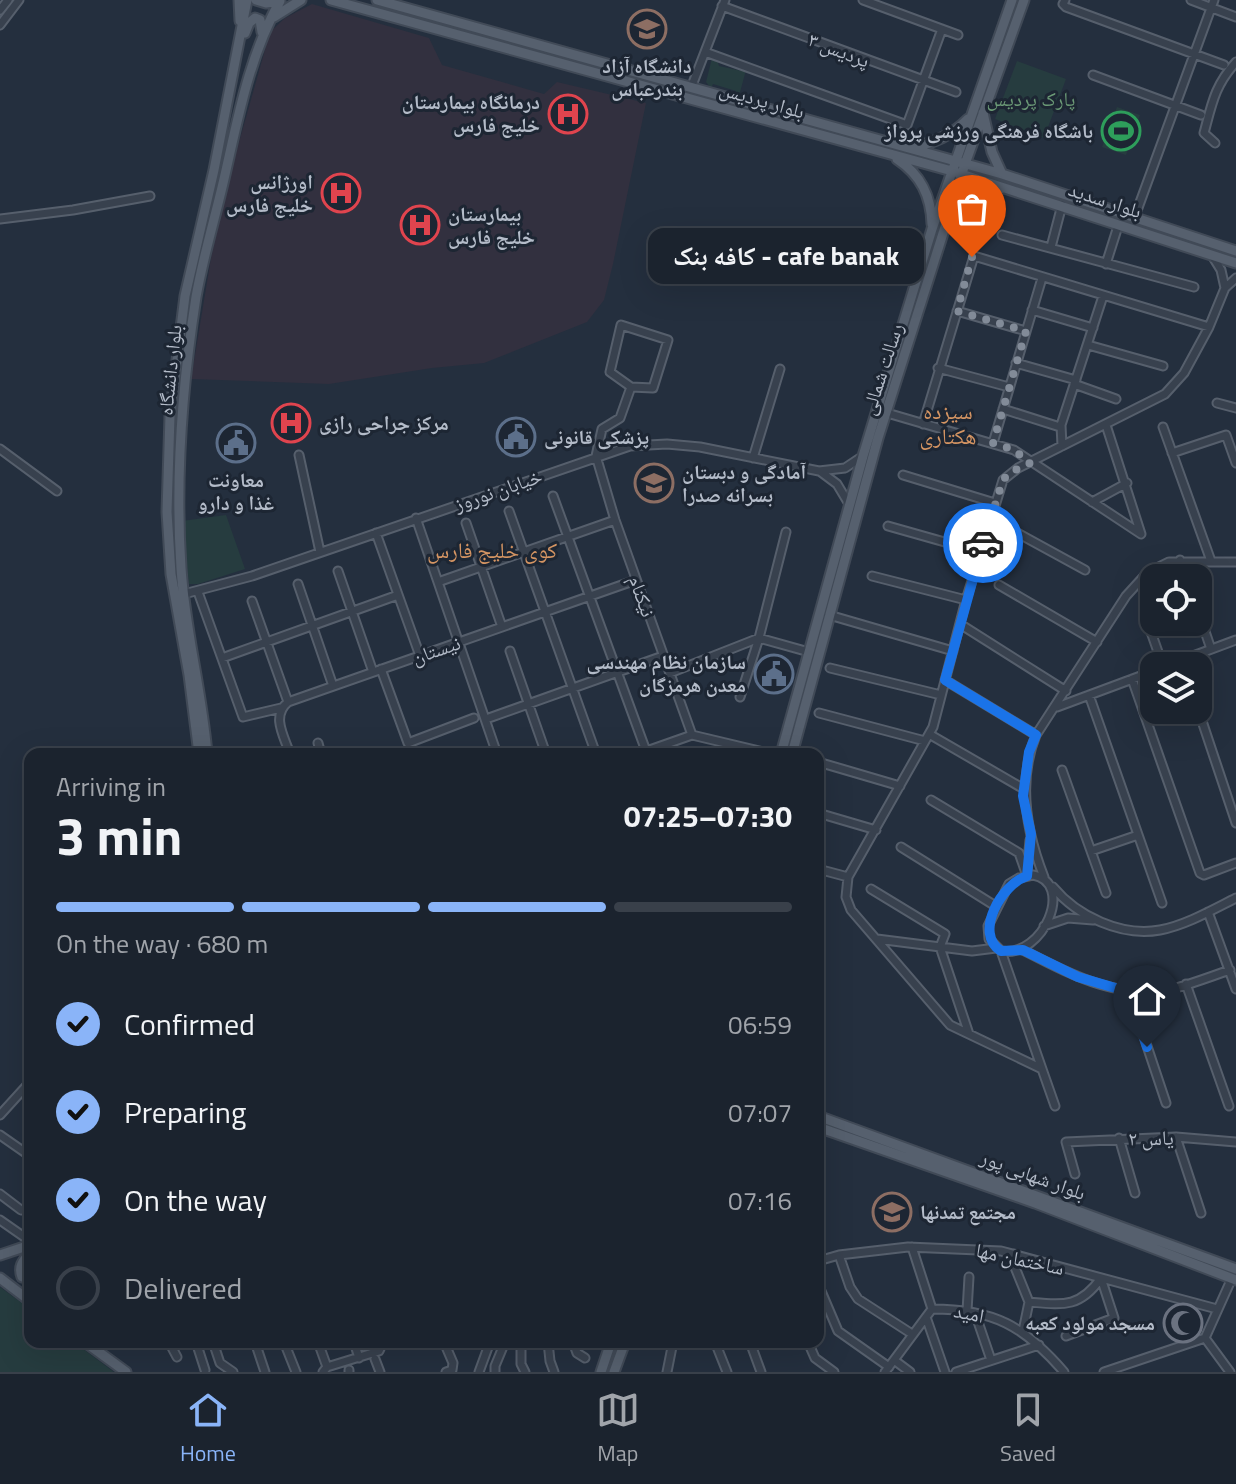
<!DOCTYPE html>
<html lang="en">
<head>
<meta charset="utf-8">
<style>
  :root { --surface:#1b232e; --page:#282f3a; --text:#f1f3f6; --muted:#a0a4aa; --line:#39404a; --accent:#8ab4f8 }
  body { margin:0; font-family:"Titillium Web","Noto Naskh Arabic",sans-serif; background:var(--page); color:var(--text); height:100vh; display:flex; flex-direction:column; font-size:30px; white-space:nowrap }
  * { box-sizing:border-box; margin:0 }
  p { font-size:26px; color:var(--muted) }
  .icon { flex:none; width:44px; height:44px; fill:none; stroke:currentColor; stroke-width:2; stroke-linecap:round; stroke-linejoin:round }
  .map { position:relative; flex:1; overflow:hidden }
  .panel { position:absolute; left:24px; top:748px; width:800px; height:600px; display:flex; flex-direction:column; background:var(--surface); border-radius:16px; box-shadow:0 8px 32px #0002,0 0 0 2px var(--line) }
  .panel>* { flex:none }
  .buttons { position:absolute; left:1140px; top:564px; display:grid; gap:16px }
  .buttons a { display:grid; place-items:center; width:72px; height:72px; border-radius:16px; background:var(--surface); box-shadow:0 8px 32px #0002,0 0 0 2px var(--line); font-size:40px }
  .pin { position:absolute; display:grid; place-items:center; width:68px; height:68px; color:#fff; margin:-82px -34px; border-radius:50% 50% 50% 0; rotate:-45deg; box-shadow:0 0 8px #0007 }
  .pin .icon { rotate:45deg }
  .courier { position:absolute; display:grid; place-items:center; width:80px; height:80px; margin:-40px; border:6px solid #1a73e8; border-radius:50%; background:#fff; color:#222; box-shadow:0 2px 10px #0007 }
  .bubble { position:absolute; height:56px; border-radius:16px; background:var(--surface); box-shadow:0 8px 32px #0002,0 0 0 2px var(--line); font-size:26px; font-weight:700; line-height:56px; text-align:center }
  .overview em { font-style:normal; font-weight:700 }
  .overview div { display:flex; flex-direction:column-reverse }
  .overview { display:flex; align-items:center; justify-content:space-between; height:136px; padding:0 32px }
  h1 { font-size:52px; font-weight:700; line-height:60px }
  .bar { display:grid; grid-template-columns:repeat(4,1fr); gap:12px 8px; align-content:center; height:96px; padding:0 32px }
  .bar i { height:10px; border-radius:6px; background:var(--line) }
  .bar .on { background:var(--accent) }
  .bar p { grid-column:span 4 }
  ol { padding:0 32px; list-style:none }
  li { display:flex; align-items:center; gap:24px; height:88px }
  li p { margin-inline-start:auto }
  li .icon { padding:8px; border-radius:50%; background:var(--accent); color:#111; stroke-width:4 }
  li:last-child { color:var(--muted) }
  li i { width:44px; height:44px; border:4px solid var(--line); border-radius:50% }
  .tab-bar { display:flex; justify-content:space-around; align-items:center; height:112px; border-top:2px solid var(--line); background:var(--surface); font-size:22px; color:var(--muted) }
  .tab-bar a { display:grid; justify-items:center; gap:4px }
  .tab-bar .on { color:var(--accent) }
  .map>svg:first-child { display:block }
  .medical { fill:#32303f }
  .green { fill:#263c3f }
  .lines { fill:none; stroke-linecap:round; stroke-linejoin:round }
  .minor-casing { stroke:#565f6c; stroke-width:11 }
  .major-casing { stroke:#414a57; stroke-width:13 }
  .minor { stroke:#38414e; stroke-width:7 }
  .major { stroke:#56606e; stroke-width:9 }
  .done { stroke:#828b98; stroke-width:8; stroke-dasharray:0 14.4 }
  .route { stroke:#1a73e8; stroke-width:10 }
  .labels { text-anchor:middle; stroke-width:6; stroke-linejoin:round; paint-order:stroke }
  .street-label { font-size:20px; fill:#b4bcc9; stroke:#1d2633 }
  .poi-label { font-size:20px; font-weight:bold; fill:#b4bcc9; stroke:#1d2633; text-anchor:end }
  .park-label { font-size:20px; fill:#6b9a76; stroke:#1d2633 }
  .neighbourhood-label { font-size:22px; fill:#d59563; stroke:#1d2633 }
</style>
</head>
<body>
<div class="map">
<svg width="1236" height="1372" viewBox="0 0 1236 1372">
  <rect width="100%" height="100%" fill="#242f3e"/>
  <!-- medical -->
  <path class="medical" d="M312 4 429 38 442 65 544 94 557 82 646 103 613 264 604 300 587 322 484 363 432 368 329 384 191 379 211 258 230 174 270 32 285 18Z"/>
  <!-- green -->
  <path class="green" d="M712 58 717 59 719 66 742 71 746 70 739 96 736 91 713 84 711 88 706 82Z
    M1017 61 1066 79 1044 138 995 119Z
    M1117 107 1140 115 1126 155 1102 147Z
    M226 515 245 569 198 584H189L182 521Z
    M0 1287 30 1309V1342H74L114 1372H0Z"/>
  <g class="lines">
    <defs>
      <path id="minor" d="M863 0 958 35
        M1065 0 1063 4 1066 7 1224 65
        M1191 0 1236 17
        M722 6 956 92
        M0 10 8 0
        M0 25 19 0
        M705 52 907 125 942 29
        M1093 75 1201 115
        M691 88 725 0
        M1215 143 1204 133C1212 103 1215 85 1236 62
        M1135 216 1214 0
        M0 219 73 210 150 196
        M1002 235 1194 287
        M1051 247 1062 205
        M1213 257 1221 270 1225 288
        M1106 264 1119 223
        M1032 310 1093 328
        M957 311 1026 331
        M621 325 668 340 653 388 631 387 610 372Z
        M1088 345 1163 366
        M1016 363 1076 380
        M938 368 1009 387
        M1074 384 1116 399
        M631 387 620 418 602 429 596 456 615 520 692 735
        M1217 403 1236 408
        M1003 409 1060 427
        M887 413 1014 450 1141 534 1106 425
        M923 424 974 256 1209 327
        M1163 427 1211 561
        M993 443 1042 278
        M1062 446 1061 425 1103 296
        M0 449 57 491
        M1172 453 1226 435 1236 463
        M299 455 320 552
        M753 458 780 369
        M821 472 837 484 849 504
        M903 475 995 503
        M553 496 646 751
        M1092 502 1127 483
        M509 511 596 754
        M416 518 497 754
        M990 518 1085 570
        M466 523 502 627
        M888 526 980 552
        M376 533 420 656
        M1180 560 1186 578
        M338 571 373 672
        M872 576 966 600
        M438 582 615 520
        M298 584 333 686
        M999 585 1097 642
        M198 592 243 717 281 708
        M184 594 252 576 630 446 667 444 700 447 819 471 845 468 863 456
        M252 601 288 702
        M1198 611 1211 649
        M829 615 953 651
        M1145 615 1163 666
        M960 624 1066 691
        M510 651 546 754
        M222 658 398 595
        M1166 666 1236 640
        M830 668 941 695
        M381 669 408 743 474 718
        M670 673 759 638 809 652
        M1132 679 1200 873 1204 875 1236 863
        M945 680 1036 735
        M1089 695 1162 903
        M740 697 759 638 786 532
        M1057 707 1154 671
        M1198 709 1236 823
        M819 713 925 741
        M486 719 663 656
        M929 734 1024 789
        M692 735 772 754
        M318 743 321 754
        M290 754C284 736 271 716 288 702L636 580
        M638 754 692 735
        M818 762 900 786
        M1062 770 1106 893
        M931 800 1019 853 1027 876
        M818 813 876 830
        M901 847 997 907
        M1091 851 1138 835
        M818 869 848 877
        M1027 872 1030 840
        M1033 875C1075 882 1044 958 1001 951L989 939 988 926 1009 884 1019 878Z
        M1044 877C1026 831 1017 782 1036 735L1126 596 1147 573 1169 562H1236
        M1053 887C1077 916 1121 937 1160 930 1186 925 1212 910 1236 898
        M871 889 945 934 940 947 969 1034
        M1208 912 1236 989
        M1044 926 1068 918 1093 920
        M877 939 972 951 996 948
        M1023 950C1070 974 1121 1002 1176 988 1194 983 1212 976 1230 970
        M1001 951 1042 1069
        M1186 984 1229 1106
        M1129 992 1166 1103
        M1055 1106 1042 1069 950 1025 851 910 846 897 848 877 933 727 966 600 1003 480 1018 468 1165 394 1184 373 1209 327 1225 288 1236 278
        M0 1115 30 1082
        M0 1135 30 1156
        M1176 1137 1201 1213
        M1119 1138 1135 1193
        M1075 1174 1066 1142 1176 1137 1236 1142
        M0 1194 21 1210
        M0 1220 30 1241
        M912 1247 932 1309
        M1014 1254V1265L1029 1302
        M839 1255 850 1287 858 1299 912 1334
        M818 1261 839 1255 908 1247 1001 1251 1217 1309
        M818 1284 838 1331 889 1367
        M1029 1302C1063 1305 1080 1308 1101 1278
        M967 1311 969 1277
        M975 1313 991 1360
        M926 1317 945 1372
        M1023 1331 1029 1302
        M1066 1336 1114 1318 1101 1278
        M1205 1338 1232 1278
        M1205 1338 1230 1372
        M169 1342 177 1357
        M196 1342 205 1370
        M213 1342 220 1363 233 1372
        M255 1342 265 1372
        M284 1342 296 1372
        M318 1342 327 1367 323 1372
        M354 1342 359 1358
        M444 1342 453 1363 452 1370 446 1372
        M521 1342V1364L525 1372
        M548 1342 550 1361 554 1372
        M573 1342 577 1353 585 1358
        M715 1342 727 1372
        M750 1342 761 1372
        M808 1342 815 1358 834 1372
        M375 1359 380 1372
        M894 1360 910 1372
        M327 1367 379 1351 383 1342
        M349 1370V1372
        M479 1372 490 1342
        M495 1372V1366L505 1342
        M667 1372 673 1342
        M885 1372 932 1309C994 1309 1024 1326 1064 1372
        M956 1372 1039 1345
        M1104 1372 1205 1338"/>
      <path id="major" d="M239 0 240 21
        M256 0 266 3 280 1
        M331 0 952 171 1236 263
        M377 0 1002 174 1236 251
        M274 17 301 0
        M245 33 249 23 255 18 260 20 262 32
        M983 113 992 152 1002 174
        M912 148C935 142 951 136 968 119
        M897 159C921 175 931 196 932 224
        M952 211 964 201 1003 188
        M199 754 189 675 171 574 167 512 170 416 185 296 214 170 247 0
        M207 754C202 692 185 631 181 568 175 478 182 386 196 297 203 257 215 218 224 179 238 118 249 56 280 1
        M781 754 863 456 932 229 1012 0
        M792 754 878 438 965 164 1024 0
        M818 1116 1236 1269
        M818 1127 1035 1203 1236 1280
        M30 1253C23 1261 18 1266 22 1277L30 1279
        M0 1255 30 1245
        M0 1278 30 1301
        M85 1342 126 1372
        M601 1372 611 1342
        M614 1372 625 1342"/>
    </defs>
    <!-- minor casing -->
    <use href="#minor" class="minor-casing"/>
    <!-- major casing -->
    <use href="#major" class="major-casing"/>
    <!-- minor -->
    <use href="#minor" class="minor"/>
    <!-- major -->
    <use href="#major" class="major"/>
  </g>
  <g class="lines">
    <!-- done -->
    <path class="done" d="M972 257 957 311 1026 331 993 443 1014 450 1030 463 1009 473 1003 480 983 543"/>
    <!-- route -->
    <path class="route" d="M983 543 945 680 1036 735 1029 752 1023 796 1031 834 1027 876C1002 884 973 933 1001 951L1023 950 1078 977 1129 992 1147 1047"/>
  </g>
  <!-- icons -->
  <defs>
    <symbol id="university-ring" viewBox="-11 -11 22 22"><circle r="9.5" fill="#1d2633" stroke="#8d6e63" stroke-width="1.5"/><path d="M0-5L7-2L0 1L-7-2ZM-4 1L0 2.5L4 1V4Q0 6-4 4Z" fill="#8d6e63"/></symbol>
    <symbol id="hospital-ring" viewBox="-11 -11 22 22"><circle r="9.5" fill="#1d2633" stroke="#e0444e" stroke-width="1.5"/><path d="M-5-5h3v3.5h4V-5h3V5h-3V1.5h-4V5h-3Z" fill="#e0444e"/></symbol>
    <symbol id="stadium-ring" viewBox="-11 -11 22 22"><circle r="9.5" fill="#1d2633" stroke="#2e9e5b" stroke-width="1.5"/><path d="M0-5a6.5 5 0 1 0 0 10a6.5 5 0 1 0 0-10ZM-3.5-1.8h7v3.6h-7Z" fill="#2e9e5b"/></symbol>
    <symbol id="civic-ring" viewBox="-11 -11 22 22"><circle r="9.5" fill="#1d2633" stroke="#5c6f8a" stroke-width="1.5"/><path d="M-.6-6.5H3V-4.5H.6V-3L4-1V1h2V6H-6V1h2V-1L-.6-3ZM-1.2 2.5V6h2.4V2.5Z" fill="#5c6f8a"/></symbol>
    <symbol id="school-ring" viewBox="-11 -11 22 22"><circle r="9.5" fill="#1d2633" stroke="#8d6e63" stroke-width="1.5"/><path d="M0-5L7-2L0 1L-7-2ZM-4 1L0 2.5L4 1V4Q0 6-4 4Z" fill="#8d6e63"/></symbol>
    <symbol id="mosque-ring" viewBox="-11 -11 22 22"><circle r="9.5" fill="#1d2633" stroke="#6b7280" stroke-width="1.5"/><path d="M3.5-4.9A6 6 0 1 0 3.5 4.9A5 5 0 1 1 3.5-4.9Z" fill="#6b7280"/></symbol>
  </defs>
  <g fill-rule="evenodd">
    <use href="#university-ring" x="625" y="7" width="44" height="44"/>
    <use href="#hospital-ring" x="546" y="92" width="44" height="44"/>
    <use href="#stadium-ring" x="1099" y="109" width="44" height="44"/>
    <use href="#hospital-ring" x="319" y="171" width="44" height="44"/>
    <use href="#hospital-ring" x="398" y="203" width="44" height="44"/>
    <use href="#hospital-ring" x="269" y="401" width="44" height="44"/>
    <use href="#civic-ring" x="494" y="415" width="44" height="44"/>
    <use href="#civic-ring" x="214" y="421" width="44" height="44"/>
    <use href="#school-ring" x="632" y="461" width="44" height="44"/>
    <use href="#civic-ring" x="752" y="652" width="44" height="44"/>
    <use href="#university-ring" x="870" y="1190" width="44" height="44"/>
    <use href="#mosque-ring" x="1161" y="1301" width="44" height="44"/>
  </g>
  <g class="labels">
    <!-- street labels -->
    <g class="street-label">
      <text transform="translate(839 50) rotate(21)" y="7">پردیس ۳</text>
      <text transform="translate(762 100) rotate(16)" y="7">بلوار پردیس</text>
      <text transform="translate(1105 200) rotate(18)" y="7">بلوار سدید</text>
      <text transform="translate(882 369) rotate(-72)" y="7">رسالت شمالی</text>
      <text transform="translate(170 370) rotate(-84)" y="7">بلوار دانشگاه</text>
      <text transform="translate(498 490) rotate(-19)" y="7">خیابان نوروز</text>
      <text transform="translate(642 596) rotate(70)" y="7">نیکنام</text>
      <text transform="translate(436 650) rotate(-19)" y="7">نیستان</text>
      <text transform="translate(1151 1138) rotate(-1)" y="7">یاس ۲</text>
      <text transform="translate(1033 1175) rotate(20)" y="7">بلوار شهابی پور</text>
      <text transform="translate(1020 1259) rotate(12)" y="7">ساختمان مها</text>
      <text transform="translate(969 1313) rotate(11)" y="7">امید</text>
    </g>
    <!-- poi labels -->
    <g class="poi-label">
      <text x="647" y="73" text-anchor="middle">دانشگاه آزاد<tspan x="647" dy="23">بندرعباس</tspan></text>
      <text x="540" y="109">درمانگاه بیمارستان<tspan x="540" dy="23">خلیج فارس</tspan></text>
      <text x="1093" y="138">باشگاه فرهنگی ورزشی پرواز</text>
      <text x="313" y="189">اورژانس<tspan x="313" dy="23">خلیج فارس</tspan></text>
      <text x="448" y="221" text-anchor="start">بیمارستان<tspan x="448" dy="23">خلیج فارس</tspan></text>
      <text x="319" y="430" text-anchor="start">مرکز جراحی رازی</text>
      <text x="544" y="444" text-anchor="start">پزشکی قانونی</text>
      <text x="682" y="479" text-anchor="start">آمادگی و دبستان<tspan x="682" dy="23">بسرانه صدرا</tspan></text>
      <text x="236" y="487" text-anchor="middle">معاونت<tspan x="236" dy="23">غذا و دارو</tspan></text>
      <text x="746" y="669">سازمان نظام مهندسی<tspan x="746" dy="23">معدن هرمزگان</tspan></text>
      <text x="920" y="1219" text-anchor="start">مجتمع تمدنها</text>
      <text x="1155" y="1330">مسجد مولود کعبه</text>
    </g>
    <!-- park labels -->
    <g class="park-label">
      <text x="1031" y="106">پارک پردیس</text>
    </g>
    <!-- neighbourhood labels -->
    <g class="neighbourhood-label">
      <text x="948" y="419">سیزده<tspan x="948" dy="25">هکتاری</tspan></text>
      <text x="492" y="558">کوی خلیج فارس</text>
    </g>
  </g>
</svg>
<div class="buttons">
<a><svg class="icon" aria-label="locate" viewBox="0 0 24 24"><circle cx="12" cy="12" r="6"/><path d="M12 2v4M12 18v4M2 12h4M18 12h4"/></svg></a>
<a><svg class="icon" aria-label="layers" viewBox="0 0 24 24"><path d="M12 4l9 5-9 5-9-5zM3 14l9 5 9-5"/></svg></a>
</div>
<div class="pin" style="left:972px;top:257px;background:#ea580c"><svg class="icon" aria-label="bag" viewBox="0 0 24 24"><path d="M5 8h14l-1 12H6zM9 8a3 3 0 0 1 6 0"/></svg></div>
<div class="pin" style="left:1147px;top:1047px;background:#1f2937"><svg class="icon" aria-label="home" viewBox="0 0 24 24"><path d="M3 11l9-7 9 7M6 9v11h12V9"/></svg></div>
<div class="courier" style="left:983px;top:543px"><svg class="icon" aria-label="car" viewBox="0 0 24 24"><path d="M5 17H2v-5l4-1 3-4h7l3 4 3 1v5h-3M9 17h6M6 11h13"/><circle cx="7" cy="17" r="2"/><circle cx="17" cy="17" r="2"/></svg></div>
<div class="bubble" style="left:648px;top:228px;width:276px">کافه بنک - cafe banak</div>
<section class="panel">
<div class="overview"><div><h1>3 min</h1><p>Arriving in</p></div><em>07:25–07:30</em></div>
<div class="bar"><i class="on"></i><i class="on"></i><i class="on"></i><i></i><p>On the way · 680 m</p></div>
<ol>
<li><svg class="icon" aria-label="check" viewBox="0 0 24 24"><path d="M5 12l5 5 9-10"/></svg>Confirmed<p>06:59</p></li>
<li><svg class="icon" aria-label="check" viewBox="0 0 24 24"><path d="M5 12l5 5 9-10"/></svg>Preparing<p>07:07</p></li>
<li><svg class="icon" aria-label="check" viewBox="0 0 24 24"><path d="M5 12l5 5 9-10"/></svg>On the way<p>07:16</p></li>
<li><i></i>Delivered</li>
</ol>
</section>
</div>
<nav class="tab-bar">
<a class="on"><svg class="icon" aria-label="home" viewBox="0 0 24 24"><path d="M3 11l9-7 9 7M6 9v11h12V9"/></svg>Home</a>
<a><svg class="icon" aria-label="map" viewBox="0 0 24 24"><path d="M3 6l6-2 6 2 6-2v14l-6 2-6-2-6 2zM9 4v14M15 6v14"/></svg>Map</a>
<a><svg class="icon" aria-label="saved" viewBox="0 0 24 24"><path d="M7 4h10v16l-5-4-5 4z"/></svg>Saved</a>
</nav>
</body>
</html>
